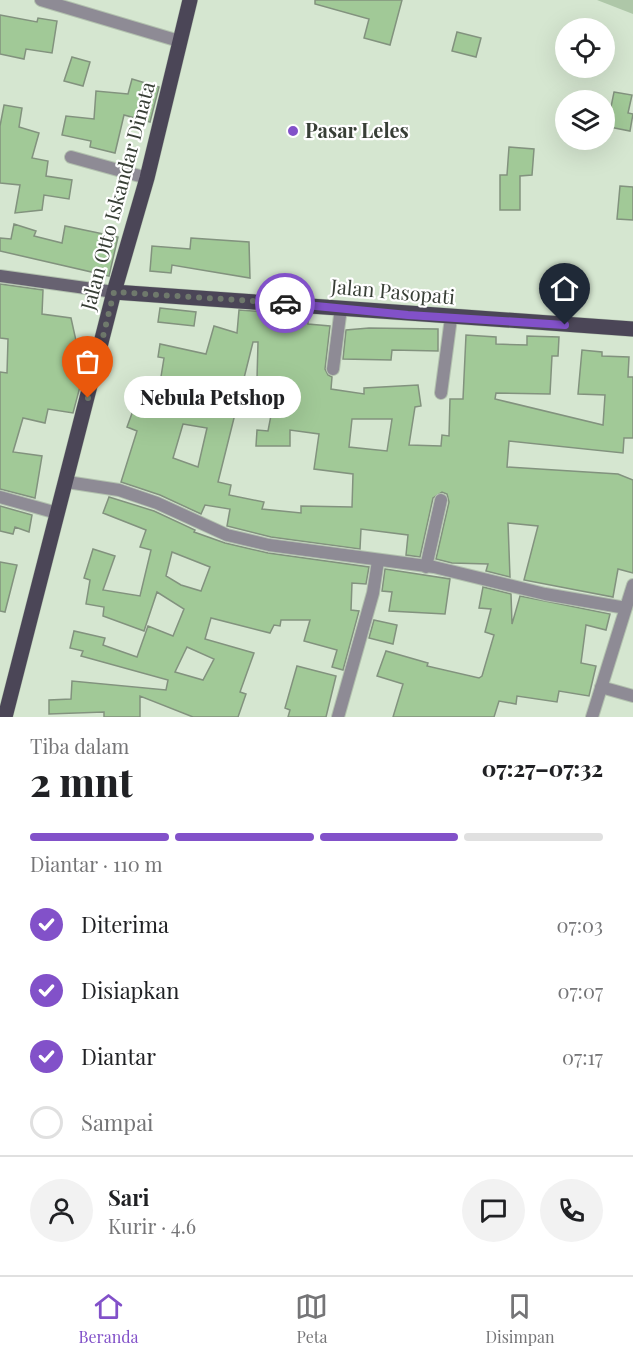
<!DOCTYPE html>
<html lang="id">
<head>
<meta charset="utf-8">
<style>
  :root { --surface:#fff; --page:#f2f2f2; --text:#202124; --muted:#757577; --line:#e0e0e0; --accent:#8251c9 }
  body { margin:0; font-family:"Playfair Display",serif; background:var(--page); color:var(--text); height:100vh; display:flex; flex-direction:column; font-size:22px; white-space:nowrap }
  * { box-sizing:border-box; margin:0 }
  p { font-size:20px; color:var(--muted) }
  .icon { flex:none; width:33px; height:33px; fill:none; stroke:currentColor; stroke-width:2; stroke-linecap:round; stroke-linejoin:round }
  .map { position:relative; height:717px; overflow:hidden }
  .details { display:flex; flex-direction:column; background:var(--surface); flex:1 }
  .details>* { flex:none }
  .buttons { position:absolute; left:555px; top:18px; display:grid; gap:12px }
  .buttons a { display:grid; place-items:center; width:60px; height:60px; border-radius:50%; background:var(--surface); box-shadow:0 6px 24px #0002; font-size:30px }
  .pin { position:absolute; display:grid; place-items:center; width:51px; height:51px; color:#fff; margin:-62px -26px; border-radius:50% 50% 50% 0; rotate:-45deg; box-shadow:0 0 6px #0007 }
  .pin .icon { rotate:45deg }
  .courier { position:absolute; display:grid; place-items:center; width:60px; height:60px; margin:-30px; border:4px solid #8251c9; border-radius:50%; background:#fff; color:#222; box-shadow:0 2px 8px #0007 }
  .bubble { position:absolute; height:42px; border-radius:21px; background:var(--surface); box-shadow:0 6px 24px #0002; font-size:20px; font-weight:800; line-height:42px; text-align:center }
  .head em { font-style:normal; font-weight:800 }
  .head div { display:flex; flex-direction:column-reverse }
  .head { display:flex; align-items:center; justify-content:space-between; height:102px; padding:0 30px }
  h1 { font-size:39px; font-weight:800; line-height:45px }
  .bar { display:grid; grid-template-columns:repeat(4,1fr); gap:9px 6px; align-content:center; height:72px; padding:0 30px }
  .bar i { height:8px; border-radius:4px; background:var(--line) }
  .bar .selected { background:var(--accent) }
  .bar p { grid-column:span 4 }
  .line { display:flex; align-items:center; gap:15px; padding:0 30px; border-top:2px solid var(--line) }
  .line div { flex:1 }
  .round { display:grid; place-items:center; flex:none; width:63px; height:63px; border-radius:32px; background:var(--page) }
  ol { padding:0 30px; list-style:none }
  li { display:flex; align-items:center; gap:18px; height:66px }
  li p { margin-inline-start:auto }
  li .icon { padding:6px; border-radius:50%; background:var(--accent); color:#fff; stroke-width:4 }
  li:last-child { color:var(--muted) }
  li i { width:33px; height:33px; border:3px solid var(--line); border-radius:50% }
  .tab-bar { display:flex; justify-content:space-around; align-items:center; height:84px; border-top:2px solid var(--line); background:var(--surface); font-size:16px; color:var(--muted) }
  .tab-bar a { display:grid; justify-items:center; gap:3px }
  .tab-bar .selected { color:var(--accent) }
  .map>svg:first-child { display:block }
  .green { fill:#aec7a8 }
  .building { fill:#a1c997; stroke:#82927e; stroke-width:1.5; fill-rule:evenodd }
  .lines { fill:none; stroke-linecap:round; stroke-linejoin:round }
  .street-casing { stroke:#b2c1ae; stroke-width:14 }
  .secondary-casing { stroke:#b2c1ae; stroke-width:14 }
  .primary-casing { stroke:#b2c1ae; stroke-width:16 }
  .street { stroke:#8e8b95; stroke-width:12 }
  .secondary { stroke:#676271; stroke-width:12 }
  .primary { stroke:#4b4657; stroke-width:15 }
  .done { stroke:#6f796c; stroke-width:6; stroke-dasharray:0 10.8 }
  .route { stroke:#8251c9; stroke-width:8 }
  .poi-dot { fill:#8251c9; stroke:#fff; stroke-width:2 }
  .labels { text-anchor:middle; stroke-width:4.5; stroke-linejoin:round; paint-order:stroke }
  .poi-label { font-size:20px; font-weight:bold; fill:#383f36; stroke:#fff; text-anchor:start }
  .street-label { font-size:20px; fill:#383f36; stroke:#fff }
</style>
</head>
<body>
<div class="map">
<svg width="633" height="717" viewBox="0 0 633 717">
  <rect width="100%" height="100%" fill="#d5e6d0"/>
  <!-- green -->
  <path class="green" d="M597 0H633V14Z"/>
  <!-- building -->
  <path class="building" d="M315 0H402L390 45 364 38 369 19 315 4Z
    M0 15 37 22 38 18 57 21 52 53 26 49 24 59 0 54Z
    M457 32 481 38 476 57 452 51Z
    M72 57 90 62 83 86 64 81Z
    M132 79 159 87 150 122 124 115 115 153 90 147 91 141 62 135 66 116 94 119 96 91 128 94Z
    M614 92 632 95 628 113 633 114 630 131 604 126V111L610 112Z
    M4 105 22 108 19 127 39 133 32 158 48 161 46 176 72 180 69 199 44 195 42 210 15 213 20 185 0 183V126Z
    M509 147 534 149 532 175 520 176V210H500V175H507Z
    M620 186 633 187V220L617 219Z
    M14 224 36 231 34 236 62 243 65 226 118 237 109 276 0 251V238L11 239Z
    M191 238 249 242 250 278 172 265 171 273 150 271 152 246 190 249Z
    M0 284 43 290 42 314 71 318 77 345 81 383 73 413 48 409 45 423 23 418 13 452 42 456 35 498 0 489V372L7 373 8 339 0 338Z
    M160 308 196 312 194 326 158 322Z
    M239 310 308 315V324L330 326 325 369 328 375 332 377 331 389 364 394V388L418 385 421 406 415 407 409 445 441 446 442 435 449 436 450 399H463L466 335 496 337V344L527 345V336L559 337 558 356H552L550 394 496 393 495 399 603 425 605 395 578 394 582 350 602 352V356L629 357 628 377H633V438H624L623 453 509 441 507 467 618 474 633 480V573L618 569 613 597 524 580 538 526 508 523 510 577 486 571 488 564 452 563 436 559 449 502 447 494 442 492 433 498 420 557 406 555 408 535 361 529 360 549 271 537 227 526 230 509 205 505 201 514 160 495 121 482 137 431 127 427 143 383 159 389 164 358 158 357 160 344 206 354 214 326 237 333ZM253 342H258L257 379 277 384 268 431 257 430 256 446H290V430L319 434 314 469 353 474 352 507 301 506V513L262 509 264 502 229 495 231 485 218 482ZM352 419H392L387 451 349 447ZM183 424 207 428 198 467 173 458Z
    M369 328 438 329V351L392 350 391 360 343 359 346 330Z
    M109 497 154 511 195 530 194 532 225 543 268 553 369 567 366 584 352 583 351 610 359 611 343 670 332 667 337 650 304 641 310 620H281L280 626 274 625 270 633 211 618 205 639 254 653 240 692 246 694 238 717H193L140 696V717H104V712L49 714V700L71 699 72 681 166 690 168 680 81 656 83 651 70 648 74 631 105 638 103 645 137 657 148 626 173 636 184 609 157 592 144 631 103 616 104 607 86 604 90 580 84 578 93 549 115 556 103 590 140 596 151 550 140 547 146 530 103 513ZM172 552 210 567 201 591 181 585 166 576ZM187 647 214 659 203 680 175 672Z
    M0 506 32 515 29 532 15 527 13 534 0 531Z
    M0 562 17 565 5 612 0 611Z
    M385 569 450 579 445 614 389 611 392 592 382 591Z
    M483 587 511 594 512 624 520 596 610 614 606 630 586 625 581 663 596 666 589 696 559 691 557 702 517 696 516 704 499 701 494 717H393L403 684 377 676 386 651 428 663 427 666 479 678 482 676 494 635 485 632 491 609 479 608Z
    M374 620 397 625 393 644 369 638Z
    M297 666 336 676 326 717H288L290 710 285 708Z"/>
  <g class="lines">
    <defs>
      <path id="street" d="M41 0 179 41
        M71 157 147 178
        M333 369 341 308
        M441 393 451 318
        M67 482 119 490 157 503 227 535 269 545 434 567 545 594 626 608
        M0 497 57 513
        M426 567 441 500
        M601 687 633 696
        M338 717 373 593 378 561
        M592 717 633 585"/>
      <path id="secondary" d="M0 276 114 292"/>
      <path id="primary" d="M114 292C287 303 460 318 633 329
        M5 717 114 292 147 178 190 0"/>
    </defs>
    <!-- street casing -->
    <use href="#street" class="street-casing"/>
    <!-- secondary casing -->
    <use href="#secondary" class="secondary-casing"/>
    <!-- primary casing -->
    <use href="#primary" class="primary-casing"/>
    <!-- street -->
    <use href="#street" class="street"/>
    <!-- secondary -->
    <use href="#secondary" class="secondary"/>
    <!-- primary -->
    <use href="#primary" class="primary"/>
  </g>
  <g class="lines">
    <!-- done -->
    <path class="done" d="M88 398 114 292 285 303"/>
    <!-- route -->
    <path class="route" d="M285 303 408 315 565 325"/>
  </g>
  <!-- markers -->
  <circle class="poi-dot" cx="293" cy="131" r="6"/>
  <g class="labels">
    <!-- poi labels -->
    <g class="poi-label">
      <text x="305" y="138">Pasar Leles</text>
    </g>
    <!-- street labels -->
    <g class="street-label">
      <text transform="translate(118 196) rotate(-75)" y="7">Jalan Otto Iskandar Dinata</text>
      <text transform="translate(393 292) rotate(5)" y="7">Jalan Pasopati</text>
    </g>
  </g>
</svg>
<div class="buttons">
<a><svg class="icon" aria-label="locate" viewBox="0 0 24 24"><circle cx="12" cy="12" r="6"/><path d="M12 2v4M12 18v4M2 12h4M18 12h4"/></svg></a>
<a><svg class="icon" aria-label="layers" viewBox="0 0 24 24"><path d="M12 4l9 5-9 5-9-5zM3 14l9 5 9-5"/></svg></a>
</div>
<div class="pin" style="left:88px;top:398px;background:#ea580c"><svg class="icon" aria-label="bag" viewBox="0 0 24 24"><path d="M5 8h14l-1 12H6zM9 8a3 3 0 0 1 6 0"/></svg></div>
<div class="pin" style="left:565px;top:325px;background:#1f2937"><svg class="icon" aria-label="home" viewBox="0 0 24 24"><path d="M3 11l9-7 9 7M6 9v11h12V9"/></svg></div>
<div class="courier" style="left:285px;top:303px"><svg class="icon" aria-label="car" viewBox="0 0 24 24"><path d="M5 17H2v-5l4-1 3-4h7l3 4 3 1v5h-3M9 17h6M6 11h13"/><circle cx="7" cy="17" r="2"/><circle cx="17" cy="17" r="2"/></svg></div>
<div class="bubble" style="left:124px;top:376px;width:177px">Nebula Petshop</div>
</div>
<section class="details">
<div class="head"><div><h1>2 mnt</h1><p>Tiba dalam</p></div><em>07:27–07:32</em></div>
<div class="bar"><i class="selected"></i><i class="selected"></i><i class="selected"></i><i></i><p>Diantar · 110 m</p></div>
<ol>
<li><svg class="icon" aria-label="check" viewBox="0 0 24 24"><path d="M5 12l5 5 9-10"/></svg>Diterima<p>07:03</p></li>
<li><svg class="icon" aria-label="check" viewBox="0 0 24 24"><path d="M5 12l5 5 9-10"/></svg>Disiapkan<p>07:07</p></li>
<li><svg class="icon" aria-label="check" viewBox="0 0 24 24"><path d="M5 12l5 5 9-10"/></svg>Diantar<p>07:17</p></li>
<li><i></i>Sampai</li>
</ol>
<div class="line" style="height:108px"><a class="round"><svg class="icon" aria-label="person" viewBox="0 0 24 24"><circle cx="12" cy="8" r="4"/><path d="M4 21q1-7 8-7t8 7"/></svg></a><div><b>Sari</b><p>Kurir · 4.6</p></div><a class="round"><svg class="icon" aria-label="chat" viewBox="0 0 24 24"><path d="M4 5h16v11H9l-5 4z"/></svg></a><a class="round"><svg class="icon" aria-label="phone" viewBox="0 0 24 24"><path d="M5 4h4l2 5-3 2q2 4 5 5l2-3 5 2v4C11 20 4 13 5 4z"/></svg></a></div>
</section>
<nav class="tab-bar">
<a class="selected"><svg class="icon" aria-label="home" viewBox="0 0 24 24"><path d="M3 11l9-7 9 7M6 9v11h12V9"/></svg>Beranda</a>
<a><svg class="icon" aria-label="map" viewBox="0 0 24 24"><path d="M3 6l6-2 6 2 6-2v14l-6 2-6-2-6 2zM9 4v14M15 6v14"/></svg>Peta</a>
<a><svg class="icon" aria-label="saved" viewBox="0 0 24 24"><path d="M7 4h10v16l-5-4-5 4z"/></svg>Disimpan</a>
</nav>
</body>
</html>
